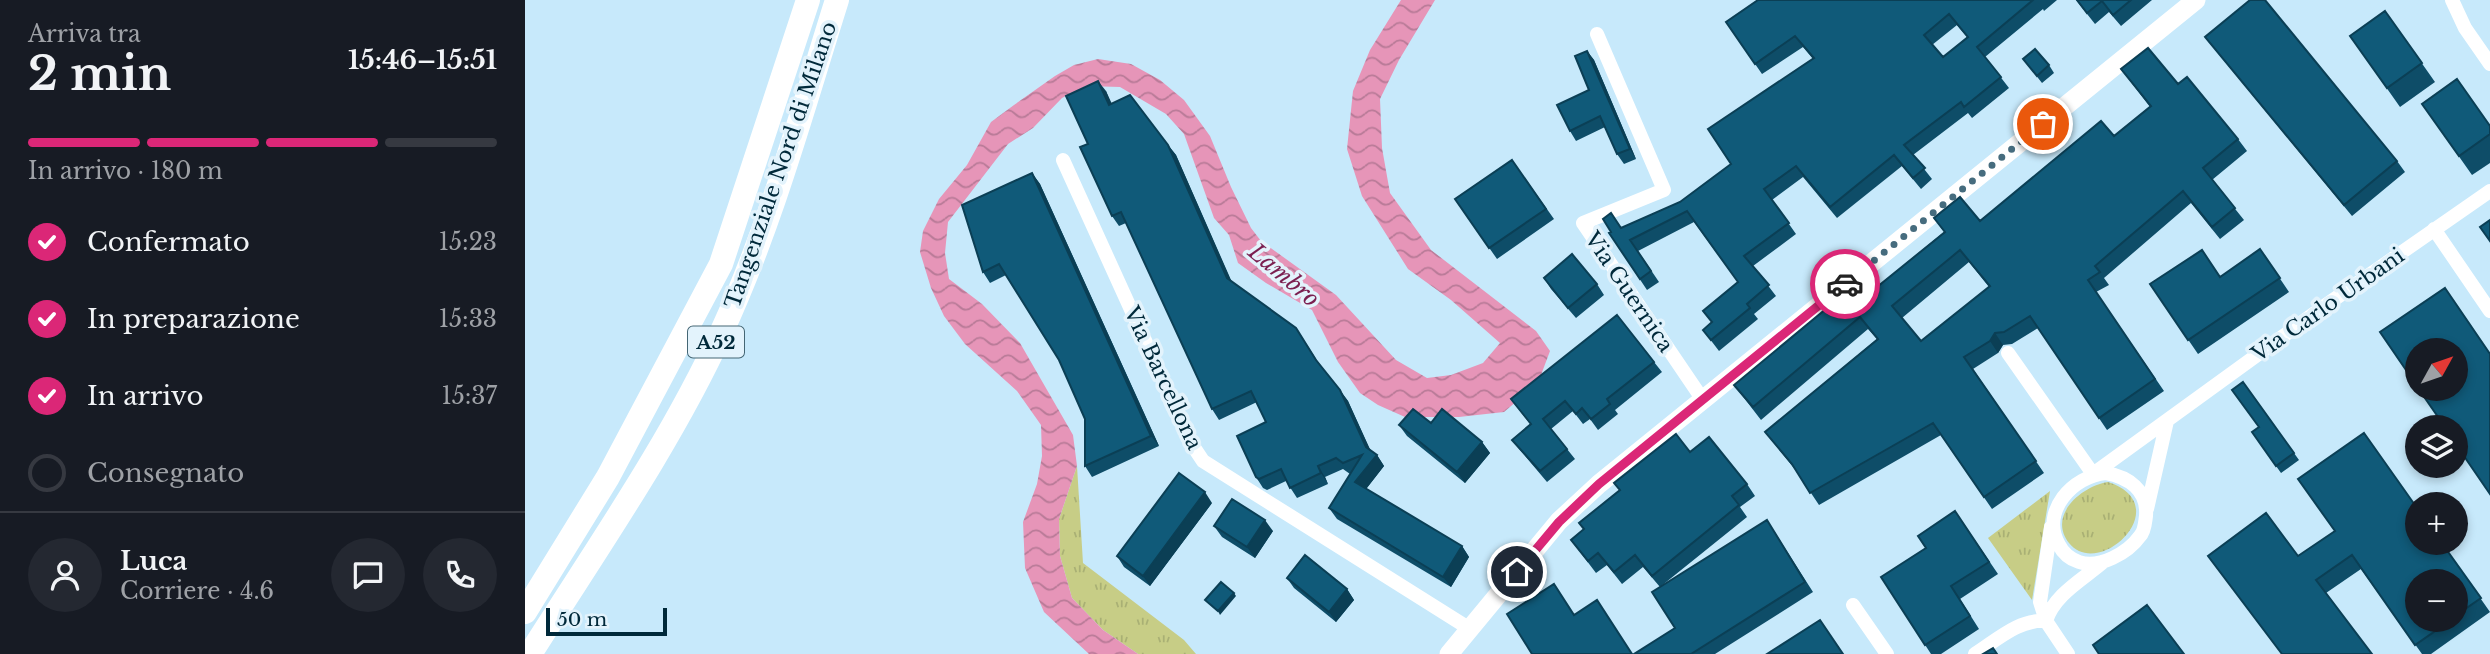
<!DOCTYPE html>
<html lang="it">
<head>
<meta charset="utf-8">
<style>
  :root { --surface:#171b24; --page:#242831; --text:#f1f3f6; --muted:#9ea1a6; --line:#363941; --accent:#db2777 }
  body { margin:0; font-family:"Libre Baskerville",serif; background:var(--page); color:var(--text); height:100vh; display:flex; flex-direction:column; font-size:26px; white-space:nowrap }
  * { box-sizing:border-box; margin:0 }
  p { font-size:23px; color:var(--muted) }
  .icon { flex:none; width:38px; height:38px; fill:none; stroke:currentColor; stroke-width:2; stroke-linecap:round; stroke-linejoin:round }
  .map { position:relative; flex:1; overflow:hidden }
  .side { display:flex; flex-direction:column; background:var(--surface); width:525px }
  .side>* { flex:none }
  .needle { width:46px; rotate:50deg }
  .controls { position:absolute; left:1880px; top:338px; display:grid; gap:14px }
  .controls a { display:grid; place-items:center; width:63px; height:63px; border-radius:50%; background:var(--surface); box-shadow:0 4px 10px #0003; font-size:35px }
  .scale { position:absolute; left:21px; bottom:18px; width:121px; box-sizing:border-box; padding-left:7px; border:4px solid #00293a; border-top:0; font-size:19px; line-height:24px; white-space:nowrap; color:#00293a; -webkit-text-stroke:5px #e3f3fc; paint-order:stroke }
  .pin { position:absolute; display:grid; place-items:center; width:60px; height:60px; color:#fff; margin:-30px; border:4px solid #fff; border-radius:50%; box-shadow:0 2px 7px #0007 }
  .courier { position:absolute; display:grid; place-items:center; width:70px; height:70px; margin:-35px; border:5px solid #db2777; border-radius:50%; background:#fff; color:#222; box-shadow:0 2px 9px #0007 }
  .overview em { font-style:normal; font-weight:700 }
  .overview div { display:flex; flex-direction:column-reverse }
  .overview { display:flex; align-items:center; justify-content:space-between; height:119px; padding:0 28px }
  h1 { font-size:46px; font-weight:700; line-height:52px }
  .bar { display:grid; grid-template-columns:repeat(4,1fr); gap:10px 7px; align-content:center; height:84px; padding:0 28px }
  .bar i { height:9px; border-radius:5px; background:var(--line) }
  .bar .selected { background:var(--accent) }
  .bar p { grid-column:span 4 }
  .line { display:flex; align-items:center; gap:18px; padding:0 28px; border-top:2px solid var(--line) }
  .line div { flex:1 }
  .round { display:grid; place-items:center; flex:none; width:74px; height:74px; border-radius:37px; background:var(--page) }
  ol { padding:0 28px; list-style:none }
  li { display:flex; align-items:center; gap:21px; height:77px }
  li p { margin-inline-start:auto }
  li .icon { padding:7px; border-radius:50%; background:var(--accent); color:#fff; stroke-width:4 }
  li:last-child { color:var(--muted) }
  li i { width:38px; height:38px; border:4px solid var(--line); border-radius:50% }
  main { display:flex; flex:1; min-height:0 }
  .map>svg:first-child { display:block }
  .grass { fill:url(#grass-tufts) }
  .water { fill:url(#water-waves) }
  .lines { fill:none; stroke-linecap:round; stroke-linejoin:round }
  .street { stroke:#fff; stroke-width:14 }
  .secondary { stroke:#fff; stroke-width:19 }
  .highway { stroke:#fff; stroke-width:24 }
  .wall { fill:#0e4d68; fill-rule:evenodd }
  .shaded-wall { fill:#0b3f55 }
  .building { fill:#105a79; stroke:#0b3f55; stroke-width:2; fill-rule:evenodd }
  .done { stroke:#466c7e; stroke-width:7; stroke-dasharray:0 12.6 }
  .route { stroke:#db2777; stroke-width:9 }
  .labels { text-anchor:middle; stroke-width:7; stroke-linejoin:round; paint-order:stroke }
  .shield { fill:#e3f3fc; stroke:#446674; stroke-width:2 }
  .shield-label { font-size:19px; font-weight:bold; fill:#00293a }
  .street-label { font-size:21px; fill:#00293a; stroke:#e3f3fc }
  .water-label { font-size:23px; font-style:italic; fill:#7b1f50; stroke:#e3f3fc }
</style>
</head>
<body>
<main>
<section class="side">
<div class="overview"><div><h1>2 min</h1><p>Arriva tra</p></div><em>15:46–15:51</em></div>
<div class="bar"><i class="selected"></i><i class="selected"></i><i class="selected"></i><i></i><p>In arrivo · 180 m</p></div>
<ol>
<li><svg class="icon" aria-label="check" viewBox="0 0 24 24"><path d="M5 12l5 5 9-10"/></svg>Confermato<p>15:23</p></li>
<li><svg class="icon" aria-label="check" viewBox="0 0 24 24"><path d="M5 12l5 5 9-10"/></svg>In preparazione<p>15:33</p></li>
<li><svg class="icon" aria-label="check" viewBox="0 0 24 24"><path d="M5 12l5 5 9-10"/></svg>In arrivo<p>15:37</p></li>
<li><i></i>Consegnato</li>
</ol>
<div class="line" style="height:126px"><a class="round"><svg class="icon" aria-label="person" viewBox="0 0 24 24"><circle cx="12" cy="8" r="4"/><path d="M4 21q1-7 8-7t8 7"/></svg></a><div><b>Luca</b><p>Corriere · 4.6</p></div><a class="round"><svg class="icon" aria-label="chat" viewBox="0 0 24 24"><path d="M4 5h16v11H9l-5 4z"/></svg></a><a class="round"><svg class="icon" aria-label="phone" viewBox="0 0 24 24"><path d="M5 4h4l2 5-3 2q2 4 5 5l2-3 5 2v4C11 20 4 13 5 4z"/></svg></a></div>
</section>
<div class="map">
<svg width="1965" height="654" viewBox="0 0 1965 654">
  <defs>
    <pattern id="grass-tufts" width="24" height="20" patternUnits="userSpaceOnUse" patternTransform="scale(1.75)"><rect width="24" height="20" fill="#c7cd86"/><path d="M3 7l-1-3M5 7V3M7 7l1-3M15 17l-1-3M17 17v-4M19 17l1-3" fill="none" stroke="#a9b074"/></pattern>
    <pattern id="water-waves" width="16" height="10" patternUnits="userSpaceOnUse" patternTransform="scale(1.75)"><rect width="16" height="10" fill="#e695b8"/><path d="M0 5q4-4 8 0t8 0" fill="none" stroke="#b87a97"/></pattern>
  </defs>
  <rect width="100%" height="100%" fill="#c7e9fb"/>
  <!-- grass -->
  <path class="grass" d="M552 466 558 563 659 640 671 654H613L578 630 547 598 535 556 534 519Z
    M1583 482C1653 505 1574 581 1544 543 1522 515 1557 486 1583 482Z
    M1525 491 1507 600 1463 538Z"/>
  <!-- water -->
  <path class="water" d="M876 0H910L874 60 855 99 857 148 865 193 906 250 1011 331 1025 351 1013 383 979 412 934 417H880L853 405 835 393 813 362 787 310 741 283 713 263 704 235 689 218 659 134 641 114 595 87 561 86 537 98 508 128 483 144 423 222 420 253 424 279 457 304 495 343 548 435 552 466 534 519 535 556 547 598 578 630 613 654H564L519 612 500 568 498 522 512 484 517 456 516 425 492 391 440 344 419 316 406 288 395 252 398 231 414 199 442 165 466 122 489 105 530 76 549 65 573 59 606 64 635 80 659 100 685 136 706 187 726 228 736 241 811 295 871 360 902 378 926 375 958 363 975 343 926 300 883 269 837 196 822 149 828 91 845 50Z"/>
  <g class="lines">
    <!-- street -->
    <path class="street" d="M1927 0 1940 28 1965 64
      M1072 34 1139 190 1058 223 1178 400
      M538 160 668 446 678 461 945 629
      M1909 229 1965 311
      M1483 353 1568 474 1801 305 1965 191
      M1581 473C1603 477 1623 490 1621 516 1620 522 1620 531 1615 536 1603 553 1574 569 1554 562 1545 559 1538 553 1534 545 1515 511 1548 476 1581 473Z
      M1622 509 1642 421
      M1526 527 1515 602 1521 621 1543 654
      M1328 605 1362 654
      M1521 621C1529 595 1557 580 1577 563
      M1450 654C1472 640 1494 619 1521 621"/>
    <!-- secondary -->
    <path class="secondary" d="M924 654 1034 521 1074 484 1671 0"/>
    <!-- highway -->
    <path class="highway" d="M0 612 83 477 196 264 283 0
      M5 654C72 548 145 444 197 331 246 225 277 111 312 0"/>
  </g>
  <!-- wall -->
  <path class="wall" d="M1233 0H1532L1519 11 1518 9 1460 57 1484 88 1447 118 1443 113 1388 155 1407 179 1396 189 1377 166 1312 218 1278 177 1247 200 1271 234 1228 266 1251 296 1229 314 1233 319 1194 351 1178 330 1187 322 1178 311 1213 282 1169 222 1113 251 1134 282 1122 290 1084 233 1155 202 1206 164 1288 59 1278 47 1237 74 1201 22ZM1432 25 1442 37 1418 57 1407 45Z
    M1551 0H1627L1596 26 1584 12 1570 24Z
    M1860 11 1910 82 1875 107 1825 36Z
    M1680 37 1872 161 1880 172 1827 216 1688 47Z
    M1062 51 1069 60 1111 159 1099 164 1092 154 1080 127 1051 141 1045 131 1064 90Z
    M1498 59 1524 65 1529 73 1517 83Z
    M1596 69 1653 84 1713 139 1722 151 1687 180 1719 220 1695 239 1666 203 1579 278 1584 285 1571 292 1639 391 1582 430 1513 328 1487 344 1478 345 1473 353 1448 369 1519 473 1467 509 1416 435 1294 505 1272 472 1240 432 1352 339 1343 329 1236 420 1209 385 1352 287 1419 232 1409 218 1455 221 1589 136 1625 107ZM1444 262 1464 287 1396 341 1377 318Z
    M581 91 586 104 643 145 651 155 706 281 771 328 795 365 823 401 845 450 852 455 859 466 841 489 937 546 944 557 926 587 812 519 804 508 825 474 818 469 800 477 803 484 772 498 761 481 742 490 738 488 731 477 741 422 732 402 694 420 687 409 601 223 594 226 587 216 563 144Z
    M1897 104 1965 126V163L1947 175Z
    M987 160 1029 219 972 259 930 199Z
    M507 173 515 184 634 446 567 477 560 466V419L534 360 481 275 465 283 458 272Z
    M1735 249 1764 292 1673 354 1625 284 1695 277Z
    M1019 278 1072 284 1079 295 1051 318 1026 289Z
    M1129 362 1137 372 1090 410 1093 414 1073 430 1065 419 1058 424 1048 411 1026 429 1050 459 1022 482 995 450 987 440 1005 424 986 399Z
    M1718 382 1774 460 1756 473 1727 432 1734 427Z
    M906 423 957 442 965 453 940 483 882 436 874 425Z
    M1165 452 1222 484 1230 496 1215 507 1222 517 1135 587 1118 567 1097 584 1082 565 1071 573 1046 540 1059 530 1054 523Z
    M687 503 625 586 599 567 592 556Z
    M1430 511 1473 574 1435 599 1454 629 1416 654H1406L1356 577 1401 548Z
    M689 526 748 531 730 558 697 537Z
    M1249 531 1288 592 1190 654H1109L1150 628Z
    M1916 542 1965 612 1906 654H1897L1836 569 1801 593 1847 654H1757L1683 556H1773ZM1930 581V620H1892Z
    M762 578 822 589 829 600 811 622 769 588Z"/>
  <!-- shaded-wall -->
  <path class="shaded-wall" d="M1062 51 1069 60 1111 159 1105 149Z
    M573 81 581 91 592 115 584 105Z
    M643 145 651 155 710 289 702 278Z
    M507 173 515 184 634 446 626 436Z
    M1470 333 1478 345 1473 353 1465 341Z
    M815 390 823 401 849 458 841 447Z
    M957 442 965 453 940 483 932 472Z
    M852 455 859 466 838 493 830 482Z
    M793 466 800 477 803 484 796 473Z
    M680 492 687 503 625 586 618 576Z
    M740 520 748 531 730 558 722 547Z
    M937 546 944 557 926 587 918 577Z
    M822 589 829 600 811 622 804 612Z
    M709 593 711 596 695 615 693 611Z"/>
  <!-- building -->
  <path class="building" d="M1233 0H1508L1452 47 1476 77 1439 107 1436 102 1379 145 1400 168 1388 178 1369 155 1305 207 1271 166 1239 189 1264 223 1219 256 1244 285 1222 304 1225 308 1186 340 1178 330 1187 322 1178 311 1213 282 1162 211 1105 240 1126 271 1115 279 1084 233 1086 232 1078 219 1086 213 1096 228 1155 202 1206 164 1183 129 1289 58 1270 36 1230 64 1201 22ZM1424 14 1443 37 1418 57 1399 35Z
    M1552 0H1606L1588 15 1577 1 1562 13Z
    M1725 0H1740L1872 161 1819 205 1680 37Z
    M1860 11 1897 63 1862 88 1825 36Z
    M1623 48 1653 84 1662 77 1713 139 1678 168 1710 208 1687 227 1658 191 1570 266 1575 272 1563 280 1630 379 1574 418 1505 316 1479 332 1470 333 1465 341 1439 357 1511 461 1459 497 1408 423 1285 493 1267 464 1240 432 1353 339 1335 317 1228 407 1209 385 1342 275 1352 287 1420 232 1409 218 1435 197 1455 221 1576 121 1589 136 1626 106 1596 69ZM1435 250 1465 286 1396 341 1367 306Z
    M1510 49 1524 65 1512 76 1498 59Z
    M1062 51 1105 149 1092 154 1075 116 1045 131 1032 105 1064 90 1050 56Z
    M1932 79 1965 126V134L1934 156 1897 104Z
    M573 81 584 105 605 95 643 145 702 278 771 328 791 360 815 390 841 447 852 455 830 482 937 546 918 577 804 508 837 455 818 463 811 458 793 466 796 473 765 488 756 469 734 479 731 477 712 436 741 422 726 391 687 409 596 212 587 216 555 147 563 144 541 96Z
    M987 160 1021 209 964 248 930 199Z
    M507 173 626 436 560 466V419L534 360 474 264 458 272 437 205Z
    M1965 220V241L1955 227Z
    M1735 249 1755 278 1663 340 1625 284 1677 250 1695 277Z
    M1047 254 1072 284 1043 308 1019 278Z
    M1920 288 1965 354V494L1930 443V427H1920L1893 388H1930V350H1892V386L1855 332Z
    M1092 315 1129 362 1082 399 1085 404 1066 419 1057 408 1051 414 1040 401 1018 419 1042 449 1015 471 987 440 1006 424 986 399Z
    M1718 382 1769 453 1751 466 1727 432 1734 427 1707 390Z
    M888 409 906 423 917 409 957 442 932 472 874 425Z
    M1839 433 1892 508V542H1916L1956 598 1930 616V581H1892V620H1926L1890 645 1827 555 1791 580 1847 654H1757L1683 556 1741 513 1773 556 1810 531 1773 479Z
    M1151 434 1165 452 1184 437 1222 484 1207 496 1214 505 1127 576 1110 555 1089 572 1073 553 1063 561 1046 540 1059 529 1054 523 1095 490 1089 483Z
    M654 473 680 492 618 576 592 556Z
    M707 499 740 520 722 547 689 526Z
    M1430 511 1464 562 1426 586 1445 616 1400 645 1356 577 1401 548 1393 536Z
    M1242 520 1280 582 1166 654H1109L1150 628 1127 592Z
    M780 555 822 589 804 612 762 578Z
    M696 582 709 593 693 611 680 600Z
    M1029 584 1049 615 1072 600 1107 654H1007L982 614Z
    M1622 605 1659 654H1574L1568 645Z
    M1295 620 1318 654H1242Z
    M1468 648 1472 654H1458Z"/>
  <g class="lines">
    <!-- done -->
    <path class="done" d="M1320 284 1518 124"/>
    <!-- route -->
    <path class="route" d="M992 572 1034 522 1074 484 1320 284"/>
  </g>
  <g class="labels">
    <!-- shield labels -->
    <rect class="shield" x="163" y="326.5" width="56" height="31" rx="5"/>
    <g class="shield-label">
      <text x="191" y="349">A52</text>
    </g>
    <!-- street labels -->
    <g class="street-label">
      <text transform="translate(256 165) rotate(-71)" y="7">Tangenziale Nord di Milano</text>
      <text transform="translate(1104 292) rotate(56)" y="7">Via Guernica</text>
      <text transform="translate(1803 305) rotate(-35)" y="7">Via Carlo Urbani</text>
      <text transform="translate(638 378) rotate(65)" y="7">Via Barcellona</text>
    </g>
    <!-- water labels -->
    <g class="water-label">
      <text transform="translate(759 275) rotate(40)" y="8">Lambro</text>
    </g>
  </g>
</svg>
<div class="controls">
<a><svg class="needle" viewBox="-14 -14 28 28"><path d="M0-13l5 13h-10z" fill="#e53935"/><path d="M0 13l5-13h-10z" fill="#9ea1a6"/></svg></a>
<a><svg class="icon" aria-label="layers" viewBox="0 0 24 24"><path d="M12 4l9 5-9 5-9-5zM3 14l9 5 9-5"/></svg></a>
<a>+</a>
<a>−</a>
</div>
<div class="scale">50 m</div>
<div class="pin" style="left:1518px;top:124px;background:#ea580c"><svg class="icon" aria-label="bag" viewBox="0 0 24 24"><path d="M5 8h14l-1 12H6zM9 8a3 3 0 0 1 6 0"/></svg></div>
<div class="pin" style="left:992px;top:572px;background:#1f2937"><svg class="icon" aria-label="home" viewBox="0 0 24 24"><path d="M3 11l9-7 9 7M6 9v11h12V9"/></svg></div>
<div class="courier" style="left:1320px;top:284px"><svg class="icon" aria-label="car" viewBox="0 0 24 24"><path d="M5 17H2v-5l4-1 3-4h7l3 4 3 1v5h-3M9 17h6M6 11h13"/><circle cx="7" cy="17" r="2"/><circle cx="17" cy="17" r="2"/></svg></div>
</div>
</main>
</body>
</html>
